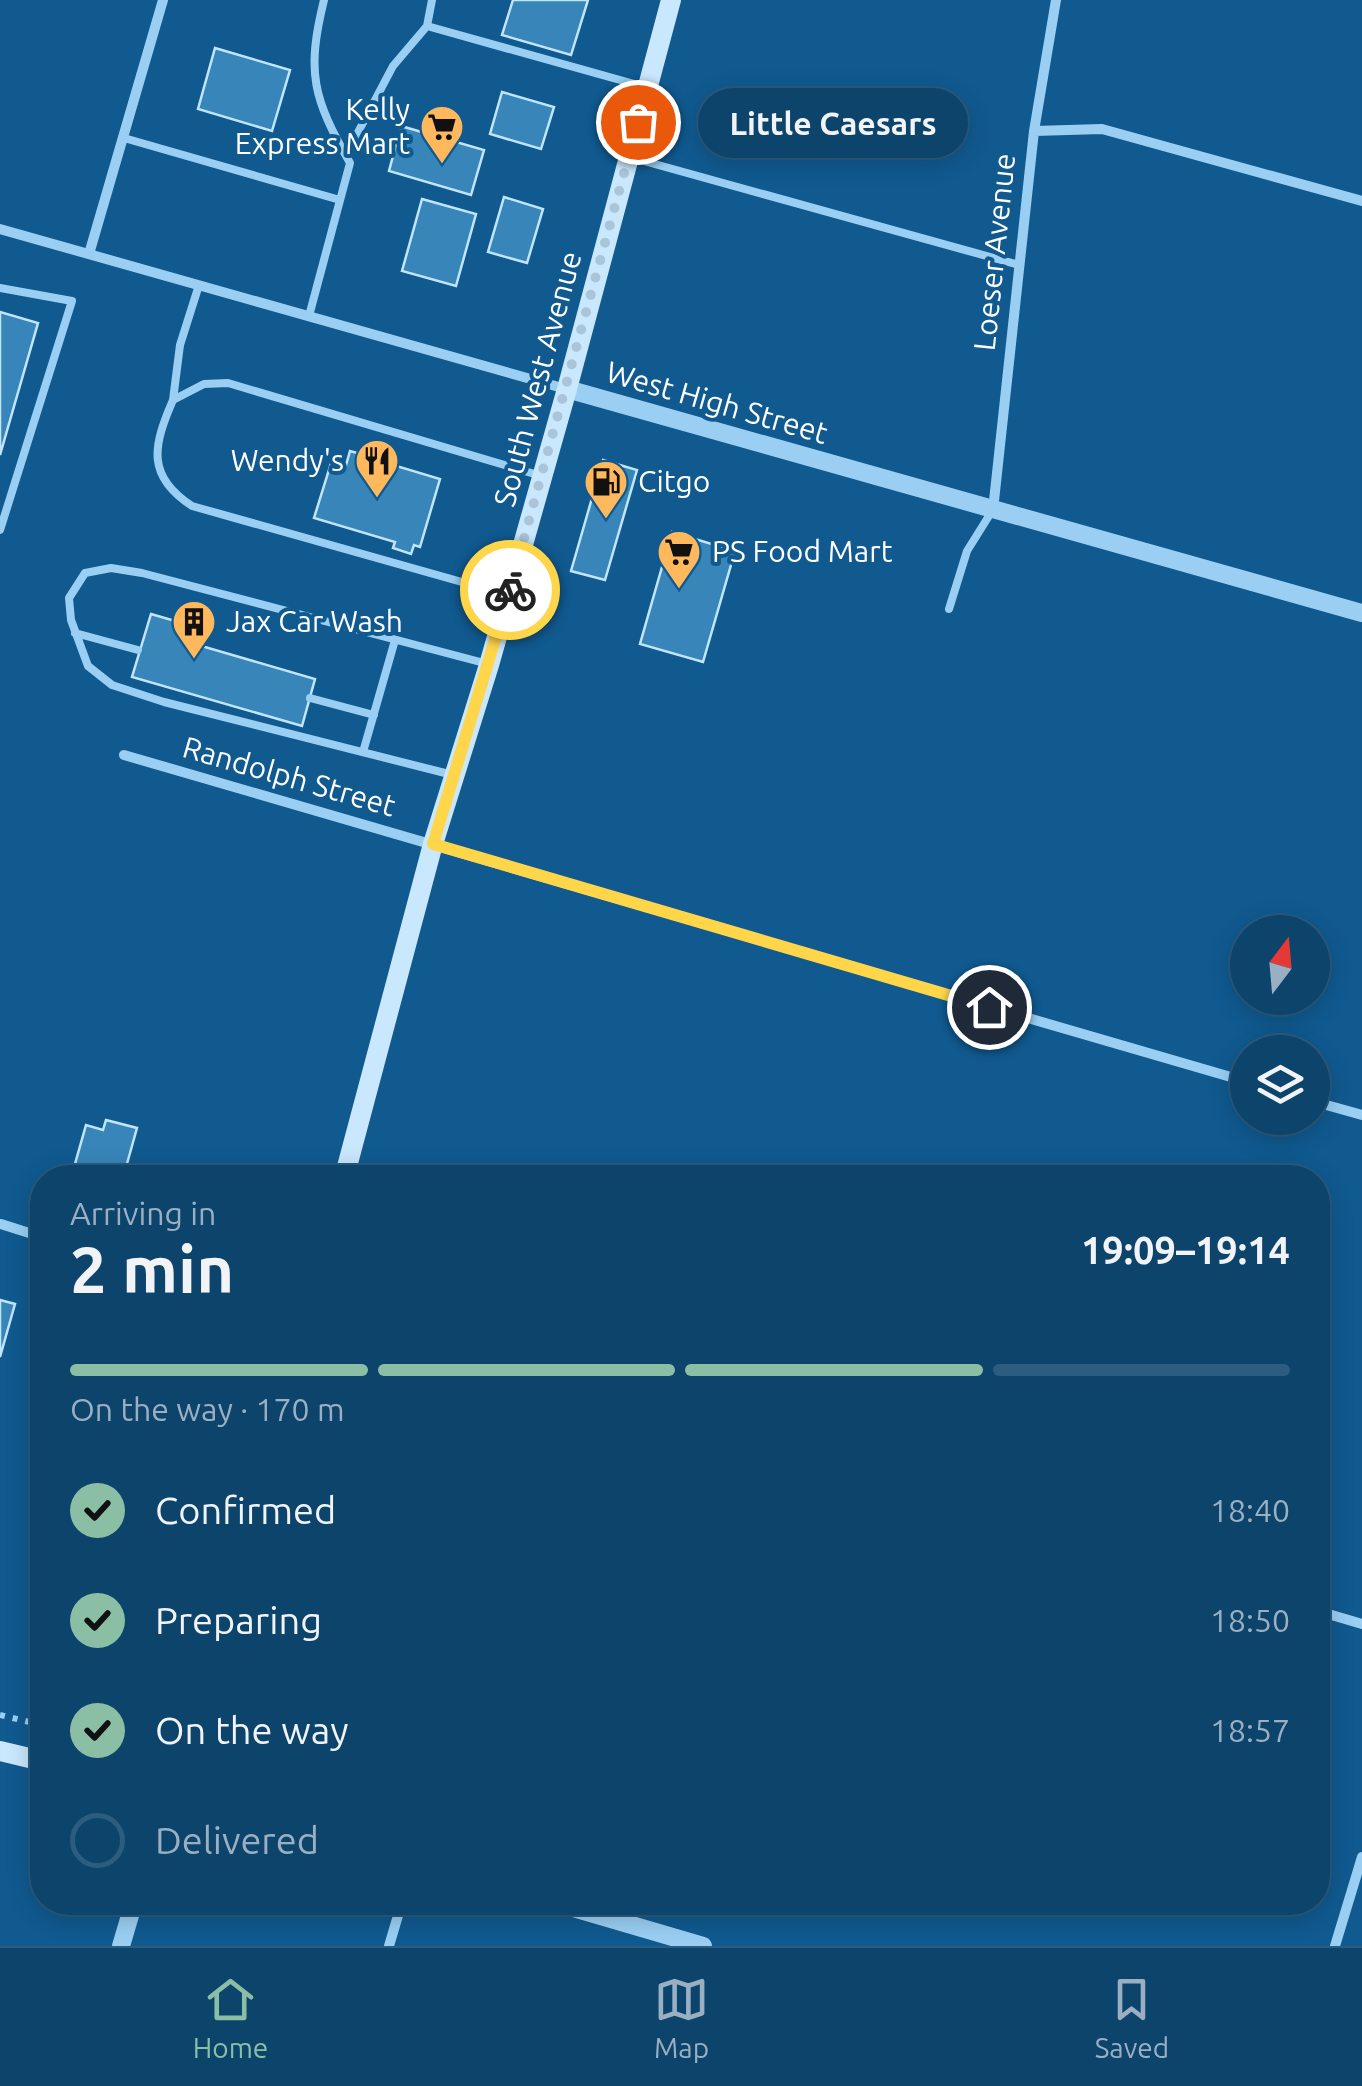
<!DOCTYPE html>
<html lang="en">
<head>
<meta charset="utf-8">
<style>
  :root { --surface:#0c446c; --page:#1a4e74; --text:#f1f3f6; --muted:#9ab0c2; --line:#2c5c7f; --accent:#8abfa5 }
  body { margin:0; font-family:Ubuntu,sans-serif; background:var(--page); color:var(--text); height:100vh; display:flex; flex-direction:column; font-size:38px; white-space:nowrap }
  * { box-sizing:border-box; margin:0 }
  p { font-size:32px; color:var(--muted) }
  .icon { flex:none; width:55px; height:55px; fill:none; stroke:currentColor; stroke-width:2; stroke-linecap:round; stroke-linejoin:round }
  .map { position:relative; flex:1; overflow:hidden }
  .drawer { position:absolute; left:30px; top:1165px; width:1300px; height:750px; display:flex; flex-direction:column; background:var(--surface); border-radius:40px; box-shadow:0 5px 25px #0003,0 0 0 2px var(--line) }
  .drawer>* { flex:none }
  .needle { width:65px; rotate:16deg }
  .tools { position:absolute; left:1230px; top:915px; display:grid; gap:20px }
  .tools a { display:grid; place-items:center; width:100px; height:100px; border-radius:50%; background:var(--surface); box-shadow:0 5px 25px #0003,0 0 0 2px var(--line); font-size:50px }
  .pin { position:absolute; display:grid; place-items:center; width:85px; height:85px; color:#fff; margin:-42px; border:5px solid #fff; border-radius:50%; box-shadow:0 2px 10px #0007 }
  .courier { position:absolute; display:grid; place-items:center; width:100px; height:100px; margin:-50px; border:8px solid #ffd54a; border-radius:50%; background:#fff; color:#222; box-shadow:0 2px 12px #0007 }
  .bubble { position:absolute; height:70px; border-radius:35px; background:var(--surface); box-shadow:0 5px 25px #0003,0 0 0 2px var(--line); font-size:32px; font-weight:600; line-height:70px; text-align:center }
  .summary em { font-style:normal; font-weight:600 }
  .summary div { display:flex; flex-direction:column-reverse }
  .summary { display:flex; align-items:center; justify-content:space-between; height:170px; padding:0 40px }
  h1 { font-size:65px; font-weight:600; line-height:75px }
  .bar { display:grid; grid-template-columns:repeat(4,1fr); gap:15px 10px; align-content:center; height:120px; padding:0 40px }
  .bar i { height:12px; border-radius:8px; background:var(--line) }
  .bar .selected { background:var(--accent) }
  .bar p { grid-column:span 4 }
  ol { padding:0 40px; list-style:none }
  li { display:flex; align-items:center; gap:30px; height:110px }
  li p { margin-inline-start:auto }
  li .icon { padding:10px; border-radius:50%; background:var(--accent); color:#111; stroke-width:4 }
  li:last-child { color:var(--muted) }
  li i { width:55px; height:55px; border:5px solid var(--line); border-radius:50% }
  .tab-bar { display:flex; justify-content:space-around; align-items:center; height:140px; border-top:2px solid var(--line); background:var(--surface); font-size:28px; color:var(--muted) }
  .tab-bar a { display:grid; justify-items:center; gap:5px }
  .tab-bar .selected { color:var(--accent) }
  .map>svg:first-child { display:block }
  .building { fill:#3885b9; stroke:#c1e5fe; stroke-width:2.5 }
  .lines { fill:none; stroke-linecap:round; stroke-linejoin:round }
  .path { stroke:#9acff3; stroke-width:6; stroke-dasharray:5 8; stroke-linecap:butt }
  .service { stroke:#9acff3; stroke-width:8 }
  .minor { stroke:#9acff3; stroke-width:10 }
  .tertiary { stroke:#9acff3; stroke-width:18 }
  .secondary { stroke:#c9e7fd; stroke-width:20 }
  .done { stroke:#abc5d8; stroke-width:10; stroke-dasharray:0 18 }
  .route { stroke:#ffd54a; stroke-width:12 }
  .labels { text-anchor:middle; stroke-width:8; stroke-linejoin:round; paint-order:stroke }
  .poi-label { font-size:30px; fill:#fff; stroke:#105a90; text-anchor:start }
  .street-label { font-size:30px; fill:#fff; stroke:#105a90 }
</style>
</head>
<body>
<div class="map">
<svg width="1362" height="1946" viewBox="0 0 1362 1946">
  <rect width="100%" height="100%" fill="#105a90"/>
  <!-- building -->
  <path class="building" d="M513 0H588L571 55 502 35Z
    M215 48 290 70 272 131 198 109Z
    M502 92 554 107 541 149 490 134Z
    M401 126 484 150 471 195 389 171Z
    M504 197 543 209 527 263 488 252Z
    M422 199 476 214 456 286 402 271Z
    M0 312 38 323 0 455Z
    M371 446 386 451 383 462 440 479 420 547 414 545 411 554 393 548 395 542 314 518 332 460 346 465 350 451 368 456Z
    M603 460 637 470 605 580 571 571Z
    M672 532 735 551 703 662 640 644Z
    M151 614 196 627 191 643 315 679 302 726 132 677Z
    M106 1120 137 1128 123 1178 75 1164 86 1125 103 1130Z
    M0 1300 15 1304 0 1357Z
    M42 1663V1692L35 1690Z"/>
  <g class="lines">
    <!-- path -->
    <path class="path" d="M0 1715 42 1725"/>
    <!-- service -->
    <path class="service" d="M427 26 645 87
      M124 138 340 200
      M346 155 393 66 427 26 432 0
      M633 158 1019 265
      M0 288 72 301 0 530
      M309 316 350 163C313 98 306 73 324 0
      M173 400 180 345 199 285
      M508 595 192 506C146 476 153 446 173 400L204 384 228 383 538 475
      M949 609 967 551 992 511
      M75 633 138 650
      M310 698 374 715
      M363 752 395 640
      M453 775 164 702 112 685 88 666 71 620 69 598 85 573 111 568 142 573 488 664"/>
    <!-- minor -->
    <path class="minor" d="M1034 131 1102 129 1362 201
      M0 229 566 389
      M89 254 163 0
      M993 510 1034 131 1056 0
      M124 755 1248 1082
      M1312 1101 1362 1115
      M1 1224 42 1237
      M1318 1611 1362 1624
      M389 1946 402 1902
      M1335 1946 1362 1857"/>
    <!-- tertiary -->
    <path class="tertiary" d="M567 389 1362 613
      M553 1902 703 1946
      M121 1946 134 1902"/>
    <!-- secondary -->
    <path class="secondary" d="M344 1178 433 844 489 665 567 389 671 0
      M0 1751 42 1761"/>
  </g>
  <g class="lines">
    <!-- done -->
    <path class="done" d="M510 590 638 122"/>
    <!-- route -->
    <path class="route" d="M510 590 433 844 989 1007"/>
  </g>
  <!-- icons -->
  <defs>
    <symbol id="supermarket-pin" viewBox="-11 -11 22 30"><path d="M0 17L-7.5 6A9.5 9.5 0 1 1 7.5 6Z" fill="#ffb85c" stroke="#105a90"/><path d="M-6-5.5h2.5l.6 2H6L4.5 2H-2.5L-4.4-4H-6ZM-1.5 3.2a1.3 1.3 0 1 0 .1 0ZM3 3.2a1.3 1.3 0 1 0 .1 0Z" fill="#111"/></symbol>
    <symbol id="restaurant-pin" viewBox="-11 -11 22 30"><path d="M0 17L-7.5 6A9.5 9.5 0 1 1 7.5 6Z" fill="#ffb85c" stroke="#105a90"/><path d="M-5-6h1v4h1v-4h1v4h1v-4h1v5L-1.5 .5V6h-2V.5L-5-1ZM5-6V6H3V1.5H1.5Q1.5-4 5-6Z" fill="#111"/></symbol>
    <symbol id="fuel-pin" viewBox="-11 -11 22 30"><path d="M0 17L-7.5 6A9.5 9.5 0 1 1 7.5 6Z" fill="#ffb85c" stroke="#105a90"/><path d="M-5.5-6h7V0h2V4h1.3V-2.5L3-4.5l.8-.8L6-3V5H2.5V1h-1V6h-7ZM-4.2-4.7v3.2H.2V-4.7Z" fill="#111"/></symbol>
    <symbol id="building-pin" viewBox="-11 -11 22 30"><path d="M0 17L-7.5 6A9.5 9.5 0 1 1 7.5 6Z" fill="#ffb85c" stroke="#105a90"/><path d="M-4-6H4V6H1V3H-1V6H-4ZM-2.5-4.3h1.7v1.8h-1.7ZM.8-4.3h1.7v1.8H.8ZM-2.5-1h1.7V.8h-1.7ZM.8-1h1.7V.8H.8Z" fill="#111"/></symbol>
  </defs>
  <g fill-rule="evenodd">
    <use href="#supermarket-pin" x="417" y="102" width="50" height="68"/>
    <use href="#restaurant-pin" x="352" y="436" width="50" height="68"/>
    <use href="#fuel-pin" x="581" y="457" width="50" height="68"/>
    <use href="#supermarket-pin" x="654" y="527" width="50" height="68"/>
    <use href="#building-pin" x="169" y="597" width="50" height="68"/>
  </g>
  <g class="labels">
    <!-- poi labels -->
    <g class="poi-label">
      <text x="410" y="120" text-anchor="end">Kelly<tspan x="410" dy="34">Express Mart</tspan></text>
      <text x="344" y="471" text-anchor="end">Wendy's</text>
      <text x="638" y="492">Citgo</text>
      <text x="712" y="562">PS Food Mart</text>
      <text x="226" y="632">Jax Car Wash</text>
    </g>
    <!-- street labels -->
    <g class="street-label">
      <text transform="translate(995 252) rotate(-84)" y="10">Loeser Avenue</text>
      <text transform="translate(538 379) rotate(-75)" y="10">South West Avenue</text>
      <text transform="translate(717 403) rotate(16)" y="10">West High Street</text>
      <text transform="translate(289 777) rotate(16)" y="10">Randolph Street</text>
    </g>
  </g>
</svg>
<div class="tools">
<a><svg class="needle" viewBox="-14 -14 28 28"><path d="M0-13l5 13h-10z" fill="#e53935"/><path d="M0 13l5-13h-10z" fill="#9ab0c2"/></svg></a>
<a><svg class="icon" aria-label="layers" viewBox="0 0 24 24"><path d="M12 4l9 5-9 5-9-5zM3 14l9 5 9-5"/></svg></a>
</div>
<div class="pin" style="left:638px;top:122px;background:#ea580c"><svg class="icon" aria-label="bag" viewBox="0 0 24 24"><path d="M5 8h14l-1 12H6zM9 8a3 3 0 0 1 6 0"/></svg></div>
<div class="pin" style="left:989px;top:1007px;background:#1f2937"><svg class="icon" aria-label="home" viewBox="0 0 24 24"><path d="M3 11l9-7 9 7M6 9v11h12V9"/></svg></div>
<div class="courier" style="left:510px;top:590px"><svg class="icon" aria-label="bike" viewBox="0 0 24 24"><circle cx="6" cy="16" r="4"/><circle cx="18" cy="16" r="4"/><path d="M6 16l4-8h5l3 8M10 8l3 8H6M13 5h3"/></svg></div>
<div class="bubble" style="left:698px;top:88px;width:270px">Little Caesars</div>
<section class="drawer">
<div class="summary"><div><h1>2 min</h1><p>Arriving in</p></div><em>19:09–19:14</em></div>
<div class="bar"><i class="selected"></i><i class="selected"></i><i class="selected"></i><i></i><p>On the way · 170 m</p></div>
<ol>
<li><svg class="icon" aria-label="check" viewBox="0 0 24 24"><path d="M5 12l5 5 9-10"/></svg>Confirmed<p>18:40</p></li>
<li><svg class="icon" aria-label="check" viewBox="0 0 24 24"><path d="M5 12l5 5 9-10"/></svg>Preparing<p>18:50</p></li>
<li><svg class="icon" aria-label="check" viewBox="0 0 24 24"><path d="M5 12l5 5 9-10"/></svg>On the way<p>18:57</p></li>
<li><i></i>Delivered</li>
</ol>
</section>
</div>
<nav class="tab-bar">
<a class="selected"><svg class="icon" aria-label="home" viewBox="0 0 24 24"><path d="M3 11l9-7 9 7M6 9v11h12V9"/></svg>Home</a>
<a><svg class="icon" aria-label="map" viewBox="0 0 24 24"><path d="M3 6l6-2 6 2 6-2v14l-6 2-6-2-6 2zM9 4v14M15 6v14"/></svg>Map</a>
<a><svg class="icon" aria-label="saved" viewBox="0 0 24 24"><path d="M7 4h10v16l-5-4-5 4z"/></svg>Saved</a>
</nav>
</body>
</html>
